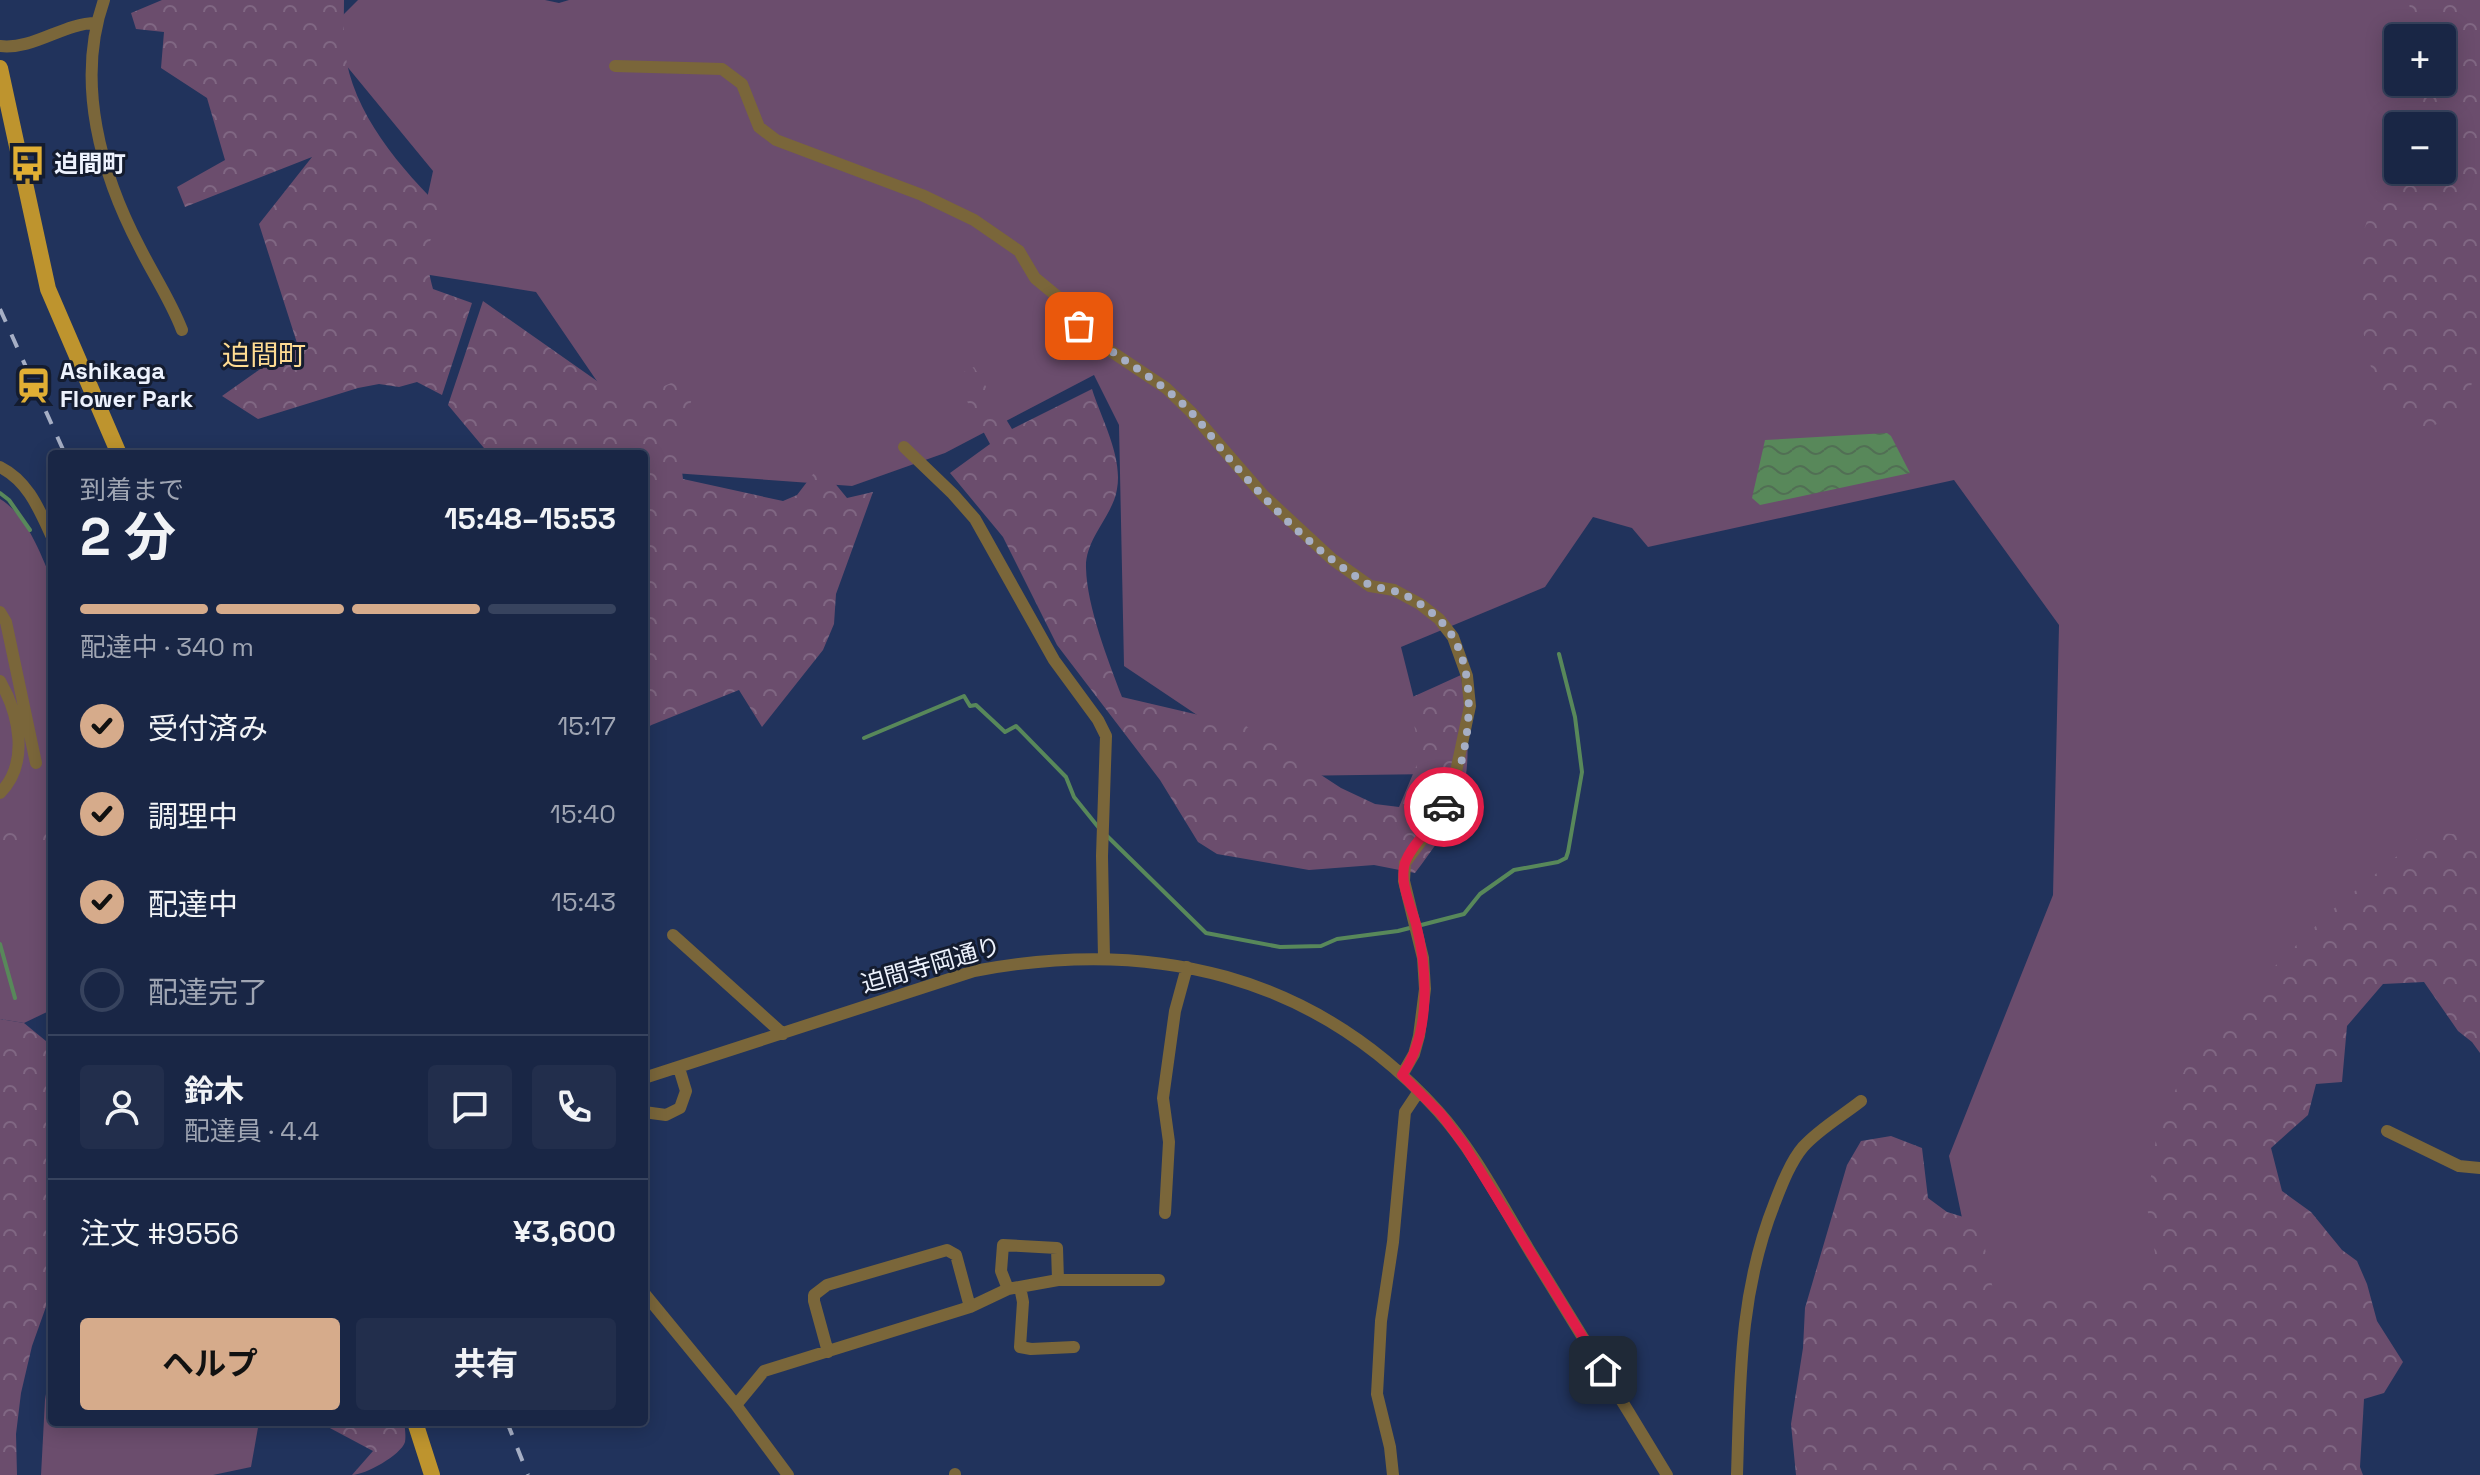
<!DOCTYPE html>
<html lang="ja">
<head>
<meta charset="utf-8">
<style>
  :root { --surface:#192645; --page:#222e4c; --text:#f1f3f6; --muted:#9fa5b3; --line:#37435e; --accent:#d6ab8b }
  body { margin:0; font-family:"Space Grotesk","Noto Sans JP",sans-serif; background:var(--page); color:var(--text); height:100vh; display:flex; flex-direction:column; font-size:30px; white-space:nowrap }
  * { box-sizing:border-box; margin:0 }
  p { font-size:26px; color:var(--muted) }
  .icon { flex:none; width:44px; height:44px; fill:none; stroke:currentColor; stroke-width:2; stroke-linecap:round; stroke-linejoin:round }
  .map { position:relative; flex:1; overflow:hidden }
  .details { position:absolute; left:48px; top:450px; width:600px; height:976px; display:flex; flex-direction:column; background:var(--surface); border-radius:8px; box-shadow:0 4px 20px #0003,0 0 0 2px var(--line) }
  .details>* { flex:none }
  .fabs { position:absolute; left:2384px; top:24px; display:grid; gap:16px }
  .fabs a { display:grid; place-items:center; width:72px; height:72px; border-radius:8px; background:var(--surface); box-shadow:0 4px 20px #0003,0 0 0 2px var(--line); font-size:40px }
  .pin { position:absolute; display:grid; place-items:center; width:68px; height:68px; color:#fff; margin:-34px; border-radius:16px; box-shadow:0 4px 12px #0006 }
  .courier { position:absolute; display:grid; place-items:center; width:80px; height:80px; margin:-40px; border:6px solid #e11d48; border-radius:50%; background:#fff; color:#222; box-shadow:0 2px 10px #0007 }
  .headline em { font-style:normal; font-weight:700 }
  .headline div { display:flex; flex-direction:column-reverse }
  .headline { display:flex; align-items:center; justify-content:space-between; height:136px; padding:0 32px }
  h1 { font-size:52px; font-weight:700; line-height:60px }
  .bar { display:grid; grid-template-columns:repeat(4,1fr); gap:12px 8px; align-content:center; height:96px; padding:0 32px }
  .bar i { height:10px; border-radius:6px; background:var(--line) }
  .bar .current { background:var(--accent) }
  .bar p { grid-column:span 4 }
  .line { display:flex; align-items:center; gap:20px; padding:0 32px; border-top:2px solid var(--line) }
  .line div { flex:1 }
  .round { display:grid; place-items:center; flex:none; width:84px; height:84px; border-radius:8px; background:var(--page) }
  ol { padding:0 32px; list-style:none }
  li { display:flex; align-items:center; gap:24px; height:88px }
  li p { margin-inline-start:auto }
  li .icon { padding:8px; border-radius:50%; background:var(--accent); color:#111; stroke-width:4 }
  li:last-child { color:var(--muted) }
  li i { width:44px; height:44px; border:4px solid var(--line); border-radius:50% }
  .cta { display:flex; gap:16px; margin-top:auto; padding:16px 32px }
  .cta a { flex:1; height:92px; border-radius:8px; background:var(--accent); color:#111; font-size:32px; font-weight:700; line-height:92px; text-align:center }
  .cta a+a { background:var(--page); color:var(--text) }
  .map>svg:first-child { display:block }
  .green { fill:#6b4d6d }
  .forest { fill:url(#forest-crowns); fill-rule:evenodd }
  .water { fill:url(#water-waves) }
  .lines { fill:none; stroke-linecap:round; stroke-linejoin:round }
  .stream { stroke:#58885a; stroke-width:4 }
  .minor { stroke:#7a663a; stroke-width:12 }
  .major { stroke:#be942e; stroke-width:16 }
  .rail { stroke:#a6afc5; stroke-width:4; stroke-dasharray:14 14; stroke-linecap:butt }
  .done { stroke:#a6afc5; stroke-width:8; stroke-dasharray:0 14.4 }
  .route { stroke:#e11d48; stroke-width:10 }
  .labels { text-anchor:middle; stroke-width:6; stroke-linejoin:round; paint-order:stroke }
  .poi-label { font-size:24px; font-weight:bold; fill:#edf2fd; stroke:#141c2f; text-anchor:start }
  .street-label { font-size:24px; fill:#edf2fd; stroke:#141c2f }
  .quarter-label { font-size:28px; fill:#ffdc92; stroke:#141c2f }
</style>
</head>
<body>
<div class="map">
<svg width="2480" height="1475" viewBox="0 0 2480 1475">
  <defs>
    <pattern id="forest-crowns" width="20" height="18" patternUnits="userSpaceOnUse" patternTransform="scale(2)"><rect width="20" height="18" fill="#6b4d6d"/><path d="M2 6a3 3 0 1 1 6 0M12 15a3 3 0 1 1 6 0" fill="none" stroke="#806783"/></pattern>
    <pattern id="water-waves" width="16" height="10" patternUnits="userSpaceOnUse" patternTransform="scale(2)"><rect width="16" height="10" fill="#58885a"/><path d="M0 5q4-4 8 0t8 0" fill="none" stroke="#516f54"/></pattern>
  </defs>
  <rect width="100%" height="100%" fill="#21335c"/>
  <!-- green -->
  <path class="green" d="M358 0H545L559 3 569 0H2448L2442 38H2398V82H2441L2398 126V170L2480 250V912L2422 945 2255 1101 2230 1332H1986L1949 1156 2053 895 2059 625 1954 480 1648 547 1632 528 1593 517 1545 587 1401 647 1433 774 1288 776 1124 666 1119 425 1094 375 945 453 852 486 659 472 536 292 411 272 433 171 322 36Z
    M0 499C27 515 40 553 52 580V1022L47 1012 24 1023 0 1019Z
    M52 1357V1422H259L251 1467 213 1475H41L45 1400Z"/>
  <!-- forest -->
  <path class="forest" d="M162 0H344C344 16 343 34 345 50 351 112 402 170 445 212 426 245 423 251 433 289L472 303 442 395 417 382 399 387 379 384 358 388 258 419 222 396 297 343 259 224 312 157 185 207 177 187 225 160 207 98 161 68 164 32 136 29 131 13Z
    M2409 0H2480V324L2475 370 2469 395 2456 414 2431 427 2421 426 2402 416 2383 399 2374 381 2358 308V275L2364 230 2388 158 2407 82H2442V38H2412ZM2398 126H2442V170H2398Z
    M483 301 627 402 699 371 679 448 683 479 783 501 797 495 820 465 847 498 873 492 836 594 834 624 823 650 762 727 739 690 644 728V454H489L448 405Z
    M974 367 1012 429 1092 389C1101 418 1123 457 1117 489 1113 516 1085 538 1086 568 1087 607 1108 660 1122 697L1246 726 1341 788 1375 804 1399 807 1418 762V742L1408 699 1461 675C1465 711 1473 758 1462 793 1453 823 1433 849 1415 873L1374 865 1309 870 1217 854 1198 842 1160 780 1057 645 1003 537 950 473 990 444 954 377Z
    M32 825 52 833V851C30 821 0 844 2 877H0V838L18 826Z
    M2426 832 2480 836V1053L2472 1042 2458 1031 2424 982 2383 984 2347 1026 2342 1082 2316 1084 2308 1115 2271 1148 2282 1191 2311 1212 2342 1250 2357 1261 2367 1284 2377 1321 2403 1362 2384 1393 2364 1399 2360 1467 2363 1475H1796L1791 1424 1803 1348 1805 1308 1847 1165 1861 1141 1891 1136 1922 1148 1928 1198 1947 1212 1980 1222 1995 1300 2027 1303 2066 1298 2104 1302 2124 1298 2156 1259 2147 1207 2157 1130 2197 1043 2331 911Z
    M0 1019 24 1023 52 1046V1290L32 1346 21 1393 16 1434 17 1475H0Z
    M325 1422H404C405 1428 406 1436 405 1442 401 1455 365 1475 352 1475L373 1451 328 1427Z"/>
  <!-- water -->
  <path class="water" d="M1887 433 1891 436 1910 473 1760 505 1752 498 1765 440Z"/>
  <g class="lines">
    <!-- stream -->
    <path class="stream" d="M0 493 9 500 30 530
      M864 738 964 696 970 706 976 705 1005 732 1016 726 1066 777 1074 797 1099 828
      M1105 834 1206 933 1280 947 1321 946 1337 939 1398 931 1464 914 1480 894 1514 870 1558 862 1566 858 1568 852 1582 772 1575 717 1559 654
      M0 944 15 998"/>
    <!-- minor -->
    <path class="minor" d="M104 0C75 82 101 174 140 248 154 276 171 301 182 330
      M0 46C34 50 63 23 96 23
      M615 66 722 69 742 84 759 127 776 140 922 195 974 220 1019 251 1035 278 1058 297 1079 326 1100 344 1166 388 1191 412 1263 495 1332 559 1370 586 1394 590 1420 604 1439 619 1453 637 1467 676 1470 706 1451 795 1438 818 1405 863 1404 881 1423 958 1425 989 1419 1036 1414 1054 1402 1075
      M904 447 953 494 975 519 1054 660 1098 720 1106 736 1102 856 1104 958
      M0 467C28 481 39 509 52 537
      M0 612 6 622 36 763
      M0 681C19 714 30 763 0 793
      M673 935 783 1034
      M644 1078 974 971C1152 937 1314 974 1438 1111 1474 1151 1500 1202 1528 1248 1574 1323 1621 1399 1667 1475
      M644 1112 666 1115 680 1108 686 1091 679 1068
      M2387 1131 2459 1166 2480 1168
      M1165 1213 1169 1142 1163 1098 1175 1011 1187 967
      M1020 1287 1023 1302 1020 1347 1031 1349 1074 1347
      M1008 1289 1001 1271 1003 1245 1057 1248 1058 1280
      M644 1293 736 1405 788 1475
      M828 1352 814 1301V1295L827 1285 947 1250 956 1255 970 1307
      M736 1405 764 1371 970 1307 1008 1289 1058 1280H1159
      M955 1474V1475
      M1393 1475 1390 1447 1377 1394 1381 1321 1393 1242 1405 1112 1419 1091
      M1737 1475C1740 1380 1739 1292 1775 1202 1782 1184 1791 1161 1803 1147 1819 1129 1842 1116 1861 1101"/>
    <!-- major -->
    <path class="major" d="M0 68 48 289 119 454
      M415 1422 432 1475"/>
    <!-- rail -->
    <path class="rail" d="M0 309 65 454
      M507 1422 528 1475"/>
  </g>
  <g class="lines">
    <!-- done -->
    <path class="done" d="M1079 326C1114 357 1157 377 1190 411 1205 427 1218 446 1233 463 1271 507 1317 554 1368 584 1375 588 1384 588 1391 590 1414 596 1441 617 1453 637 1480 684 1469 761 1444 807"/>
    <!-- route -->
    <path class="route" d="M1444 807C1434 826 1412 843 1405 863 1399 882 1411 906 1416 924 1428 972 1431 1033 1402 1075L1441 1114 1465 1146 1603 1370"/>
  </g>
  <!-- icons -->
  <defs>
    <symbol id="bus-bare" viewBox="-9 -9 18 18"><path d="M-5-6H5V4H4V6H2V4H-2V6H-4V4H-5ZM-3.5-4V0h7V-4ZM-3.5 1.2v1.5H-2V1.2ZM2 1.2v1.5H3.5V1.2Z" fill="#e1af34" stroke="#141c2f" stroke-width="2.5" paint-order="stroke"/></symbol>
    <symbol id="station-bare" viewBox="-9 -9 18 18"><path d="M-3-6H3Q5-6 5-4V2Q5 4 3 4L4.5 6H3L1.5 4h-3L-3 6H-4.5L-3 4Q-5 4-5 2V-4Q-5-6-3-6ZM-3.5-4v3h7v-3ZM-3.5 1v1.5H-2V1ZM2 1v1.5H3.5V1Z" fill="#e1af34" stroke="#141c2f" stroke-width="2.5" paint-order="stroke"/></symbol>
  </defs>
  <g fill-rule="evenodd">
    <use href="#bus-bare" x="2" y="138" width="51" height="51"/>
    <use href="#station-bare" x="8" y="360" width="51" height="51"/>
  </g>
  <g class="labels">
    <!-- poi labels -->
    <g class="poi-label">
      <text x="54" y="172">迫間町</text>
      <text x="60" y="379">Ashikaga<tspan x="60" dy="28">Flower Park</tspan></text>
    </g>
    <!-- street labels -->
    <g class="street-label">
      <text transform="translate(931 965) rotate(-16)" y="8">迫間寺岡通り</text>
    </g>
    <!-- quarter labels -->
    <g class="quarter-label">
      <text x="264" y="365">迫間町</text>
    </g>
  </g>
</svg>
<div class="fabs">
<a>+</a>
<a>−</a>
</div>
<div class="pin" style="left:1079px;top:326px;background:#ea580c"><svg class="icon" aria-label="bag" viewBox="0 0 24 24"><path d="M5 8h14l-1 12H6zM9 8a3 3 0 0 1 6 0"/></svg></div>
<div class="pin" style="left:1603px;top:1370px;background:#1f2937"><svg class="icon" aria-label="home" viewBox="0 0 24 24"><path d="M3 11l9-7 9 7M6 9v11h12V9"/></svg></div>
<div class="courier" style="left:1444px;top:807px"><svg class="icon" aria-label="car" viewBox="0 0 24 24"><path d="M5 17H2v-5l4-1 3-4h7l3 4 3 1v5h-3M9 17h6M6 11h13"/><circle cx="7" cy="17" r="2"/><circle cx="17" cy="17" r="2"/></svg></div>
<section class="details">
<div class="headline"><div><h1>2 分</h1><p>到着まで</p></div><em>15:48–15:53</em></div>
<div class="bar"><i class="current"></i><i class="current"></i><i class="current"></i><i></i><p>配達中 · 340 m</p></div>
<ol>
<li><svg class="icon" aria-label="check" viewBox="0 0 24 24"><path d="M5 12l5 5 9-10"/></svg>受付済み<p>15:17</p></li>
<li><svg class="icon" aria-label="check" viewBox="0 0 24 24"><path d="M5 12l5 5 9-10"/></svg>調理中<p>15:40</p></li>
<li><svg class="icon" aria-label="check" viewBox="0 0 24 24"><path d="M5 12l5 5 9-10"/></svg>配達中<p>15:43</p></li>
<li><i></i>配達完了</li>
</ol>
<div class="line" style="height:144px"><a class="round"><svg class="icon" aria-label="person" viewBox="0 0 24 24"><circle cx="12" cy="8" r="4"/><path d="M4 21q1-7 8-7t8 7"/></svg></a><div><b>鈴木</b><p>配達員 · 4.4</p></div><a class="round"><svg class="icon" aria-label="chat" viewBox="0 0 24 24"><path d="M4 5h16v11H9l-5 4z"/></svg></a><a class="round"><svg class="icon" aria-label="phone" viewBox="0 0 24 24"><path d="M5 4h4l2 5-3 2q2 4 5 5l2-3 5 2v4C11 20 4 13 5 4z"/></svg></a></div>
<div class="line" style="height:104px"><div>注文 #9556</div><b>¥3,600</b></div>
<div class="cta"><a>ヘルプ</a><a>共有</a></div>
</section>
</div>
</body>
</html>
